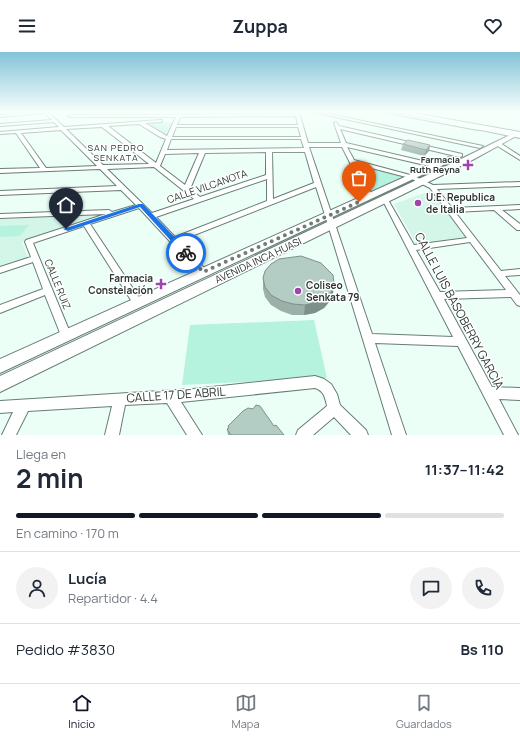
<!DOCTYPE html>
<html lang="es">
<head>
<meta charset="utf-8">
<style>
  :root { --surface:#fff; --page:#f2f2f3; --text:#1f2937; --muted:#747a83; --line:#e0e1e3; --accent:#111827 }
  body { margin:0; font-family:Manrope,sans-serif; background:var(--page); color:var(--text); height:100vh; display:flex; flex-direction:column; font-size:15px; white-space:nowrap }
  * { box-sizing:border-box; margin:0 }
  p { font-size:13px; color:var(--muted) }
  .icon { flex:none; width:22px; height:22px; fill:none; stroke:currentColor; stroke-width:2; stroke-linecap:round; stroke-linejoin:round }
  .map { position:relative; height:383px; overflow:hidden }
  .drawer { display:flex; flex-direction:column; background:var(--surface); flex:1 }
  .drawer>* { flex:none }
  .pin { position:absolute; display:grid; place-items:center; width:34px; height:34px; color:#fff; margin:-41px -17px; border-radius:50% 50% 50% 0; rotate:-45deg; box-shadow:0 0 4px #0007 }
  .pin .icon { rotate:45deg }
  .courier { position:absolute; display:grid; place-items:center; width:40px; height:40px; margin:-20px; border:3px solid #1a73e8; border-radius:50%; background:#fff; color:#222; box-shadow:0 1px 5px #0007 }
  .head em { font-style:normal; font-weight:700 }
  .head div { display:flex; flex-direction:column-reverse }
  .head { display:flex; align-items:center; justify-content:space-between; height:68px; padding:0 16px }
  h1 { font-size:26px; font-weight:700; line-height:30px }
  .bar { display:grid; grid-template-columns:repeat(4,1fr); gap:6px 4px; align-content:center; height:48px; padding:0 16px }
  .bar i { height:5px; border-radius:3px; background:var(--line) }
  .bar .active { background:var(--accent) }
  .bar p { grid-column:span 4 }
  .line { display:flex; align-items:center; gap:10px; padding:0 16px; border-top:1px solid var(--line) }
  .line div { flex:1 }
  .round { display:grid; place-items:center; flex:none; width:42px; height:42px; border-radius:21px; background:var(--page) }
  header { display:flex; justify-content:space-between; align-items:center; height:52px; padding:0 16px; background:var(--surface); font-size:18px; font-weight:700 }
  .tab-bar { display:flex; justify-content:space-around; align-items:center; height:56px; border-top:1px solid var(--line); background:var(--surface); font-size:11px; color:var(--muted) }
  .tab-bar a { display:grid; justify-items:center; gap:2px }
  .tab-bar .active { color:var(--accent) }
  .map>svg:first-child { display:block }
  .built { fill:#d4f6e9 }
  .green { fill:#b5f3de }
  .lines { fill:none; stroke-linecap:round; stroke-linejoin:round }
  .street-casing { stroke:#667d75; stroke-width:2 }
  .secondary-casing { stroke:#667d75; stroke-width:2 }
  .highway-casing { stroke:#667d75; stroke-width:2 }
  .street { fill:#fff; fill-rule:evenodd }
  .secondary { fill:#fff; fill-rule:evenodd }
  .highway { fill:#fff; fill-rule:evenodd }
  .wall { fill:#9bb0a9 }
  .shaded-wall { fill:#7e9089 }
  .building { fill:#b4cdc4; stroke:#7e9089 }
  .route { fill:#1a73e8 }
  .done { stroke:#6f7c77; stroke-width:4; stroke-dasharray:0 7.2 }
  .poi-dot { fill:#9f44af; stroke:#fff; stroke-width:1.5 }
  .labels { text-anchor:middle; stroke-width:3; stroke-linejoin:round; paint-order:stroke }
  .far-neighbourhood-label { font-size:9px; letter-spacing:1px; fill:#2c3632; stroke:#fff }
  .far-poi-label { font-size:9px; font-weight:bold; fill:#2c3632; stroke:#fff; text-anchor:end }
  .street-label { font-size:10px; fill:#2c3632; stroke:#fff }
  .poi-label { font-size:10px; font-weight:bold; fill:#2c3632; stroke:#fff; text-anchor:start }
  .near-street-label { font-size:12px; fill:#2c3632; stroke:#fff }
</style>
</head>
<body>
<header><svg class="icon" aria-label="menu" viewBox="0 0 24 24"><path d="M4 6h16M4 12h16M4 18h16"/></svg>Zuppa<svg class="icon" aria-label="heart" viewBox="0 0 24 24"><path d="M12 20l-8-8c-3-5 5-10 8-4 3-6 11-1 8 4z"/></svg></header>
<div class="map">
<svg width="520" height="383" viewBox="0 0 520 383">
  <rect width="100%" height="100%" fill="#ebfff7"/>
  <!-- built -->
  <path class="built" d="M433 138 465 185 417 193 394 152Z
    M103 163 22 190 28 206 0 215V167Z"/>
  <!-- green -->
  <path class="green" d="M173 70 166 81 164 82 145 72Z
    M359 112 405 126 372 141Z
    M29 173 20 184 0 185V174Z
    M314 268 327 326 182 333 190 273Z"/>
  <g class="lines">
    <defs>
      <path id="street" d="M35 60H48L64 75 160 68H162V70L145 71 167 84 176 65H70L68 64 70 63 295 62V60H299L308 91H341L334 71 336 70 339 74 462 102V104L460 105 340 77 346 91 440 113 441 114 438 116 347 95 354 108 414 124 433 133 520 130V134L437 137 452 156 520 153V157L502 158 520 172V178H517L494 158 455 160 501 219 520 217V223L505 224 520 243V254L517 253 511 245 444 247 492 335 520 336V348L499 347 518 383H504L458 294 375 291 406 383H392L325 163 316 135 179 189 206 218 207 220 206 222H200L139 156 90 172 142 250 140 253 137 254 134 253 84 174 33 191 71 283 70 286 66 287 62 286 45 243 0 261V253L43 237 33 210 0 221V215L31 205 25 190 26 188 106 162 0 166V162L109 158 112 160 136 153 121 138 0 143V139L117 134 100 117 0 121V117L40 116 16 81 0 82V80L59 75 54 70 0 74V72L52 68 45 61 0 65V63ZM296 64 298 73H177L180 65ZM139 72 160 85 166 87 156 111 108 74ZM102 75 149 112 103 113 66 77ZM176 75H298L301 85H172ZM61 78 97 114 46 116 21 81ZM171 87H301L304 96 167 98ZM309 95H342L368 146H372L373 145 356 112 410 126 430 136 467 186 414 193 387 146H383L382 147 453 285 372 282ZM266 100V123L200 145 190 137 205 101ZM272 100H305L314 131 273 147ZM199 101 185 133 160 114 165 102ZM154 115 194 147 152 161 107 117ZM267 127V149L175 185 156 165ZM470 190 506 238 440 240 416 198Z
        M312 60H319L483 94 480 96Z
        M382 60H389L480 77 478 78Z
        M496 91H500L520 104V108L496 93Z
        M315 324 324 327 331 332 337 342 340 353 366 378 368 383H351L334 365 313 383H296L298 378 327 354C325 345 324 339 315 336L181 350 202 383H187L167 351 125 353 119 383H105L112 354 28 359 16 383H2L13 360 0 361V349L193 337Z"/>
      <path id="secondary" d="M516 80 518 81V83L465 112 0 340V324L459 108Z
        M449 105 456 107 0 321V307Z"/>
      <path id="highway" d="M394 60H408L520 80V86Z"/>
    </defs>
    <!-- street casing -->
    <use href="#street" class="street-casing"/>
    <!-- secondary casing -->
    <use href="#secondary" class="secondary-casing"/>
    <!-- highway casing -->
    <use href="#highway" class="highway-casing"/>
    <!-- street -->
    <use href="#street" class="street"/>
    <!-- secondary -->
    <use href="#secondary" class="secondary"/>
    <!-- highway -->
    <use href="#highway" class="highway"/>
  </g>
  <!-- wall -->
  <path class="wall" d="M403 92 430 93 429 99 424 104 401 98Z
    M263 226 333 242 330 249 324 256 315 261 304 263H292L281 259 271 253 265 245 263 237Z
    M253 357 274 374 284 383H228L227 377 229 376 228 374Z"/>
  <!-- shaded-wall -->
  <path class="shaded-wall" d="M430 93 429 99 424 104 426 98Z
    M334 231 333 242 330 249 324 256 315 261 304 263 305 253Z"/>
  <!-- building -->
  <path class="building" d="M408 88 430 93 426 98 403 92Z
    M301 204 321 211 333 223 334 231 332 239 326 245 317 250 305 253 293 252 282 249 271 243 265 235 263 226 265 219 271 212 279 207Z
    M256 353 260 354 274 374 276 373 284 383H231L227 377 229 376 228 374 243 359 248 356 253 357Z"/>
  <!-- sky -->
  <linearGradient id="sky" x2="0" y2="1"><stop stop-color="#83c3d8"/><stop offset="0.53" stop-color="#f6fffb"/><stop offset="1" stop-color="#f6fffb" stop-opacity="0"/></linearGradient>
  <rect width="520" height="113" fill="url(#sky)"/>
  <!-- route -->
  <path class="route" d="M139 152H143L188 199V202H183L140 155 68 179 63 177Z"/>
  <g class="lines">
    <!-- done -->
    <path class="done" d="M186 201 203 220 359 150"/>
  </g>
  <!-- markers -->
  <g class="poi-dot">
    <path d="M466 107h4v4h4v4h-4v4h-4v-4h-4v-4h4z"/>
    <circle cx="418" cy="151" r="4"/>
    <path d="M159 226h4v4h4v4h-4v4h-4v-4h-4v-4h4z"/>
    <circle cx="298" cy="239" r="4"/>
  </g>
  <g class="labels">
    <!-- far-neighbourhood labels -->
    <g class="far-neighbourhood-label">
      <text x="116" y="99">SAN PEDRO<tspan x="116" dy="10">SENKATA</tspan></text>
    </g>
    <!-- far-poi labels -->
    <g class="far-poi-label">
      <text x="460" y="111">Farmacia<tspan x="460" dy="10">Ruth Reyna</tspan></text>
    </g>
    <!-- street labels -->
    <g class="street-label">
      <text transform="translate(207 134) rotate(-19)" y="4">CALLE VILCANOTA</text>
      <text transform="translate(258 208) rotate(-25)" y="4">AVENIDA INCA HUASI</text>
      <text transform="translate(58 232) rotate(68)" y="4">CALLE RUIZ</text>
    </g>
    <!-- poi labels -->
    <g class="poi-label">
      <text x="426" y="149">U.E. Republica<tspan x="426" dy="12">de Italia</tspan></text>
      <text x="153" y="230" text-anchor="end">Farmacia<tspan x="153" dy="12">Constelación</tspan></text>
      <text x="306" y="237">Coliseo<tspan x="306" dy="12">Senkata 79</tspan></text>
    </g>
    <!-- near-street labels -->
    <g class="near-street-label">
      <text transform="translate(459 259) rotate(62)" y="4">CALLE LUIS BASOBERRY GARCÍA</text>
      <text transform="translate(176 343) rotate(-4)" y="4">CALLE 17 DE ABRIL</text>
    </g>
  </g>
</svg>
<div class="pin" style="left:359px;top:150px;background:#ea580c"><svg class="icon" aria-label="bag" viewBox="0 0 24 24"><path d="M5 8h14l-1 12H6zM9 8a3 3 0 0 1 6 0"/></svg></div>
<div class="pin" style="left:66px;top:177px;background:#1f2937"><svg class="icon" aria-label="home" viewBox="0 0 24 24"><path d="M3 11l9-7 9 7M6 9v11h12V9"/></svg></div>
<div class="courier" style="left:186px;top:201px"><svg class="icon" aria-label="bike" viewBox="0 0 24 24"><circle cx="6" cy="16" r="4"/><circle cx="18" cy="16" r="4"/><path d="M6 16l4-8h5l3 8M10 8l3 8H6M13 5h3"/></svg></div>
</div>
<section class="drawer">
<div class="head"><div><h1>2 min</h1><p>Llega en</p></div><em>11:37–11:42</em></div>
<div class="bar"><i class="active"></i><i class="active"></i><i class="active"></i><i></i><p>En camino · 170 m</p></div>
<div class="line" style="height:72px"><a class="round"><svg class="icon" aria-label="person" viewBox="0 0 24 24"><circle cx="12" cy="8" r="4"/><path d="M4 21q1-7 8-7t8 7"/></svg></a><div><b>Lucía</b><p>Repartidor · 4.4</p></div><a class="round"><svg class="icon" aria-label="chat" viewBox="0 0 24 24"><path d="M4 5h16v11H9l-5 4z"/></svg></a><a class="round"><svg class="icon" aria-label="phone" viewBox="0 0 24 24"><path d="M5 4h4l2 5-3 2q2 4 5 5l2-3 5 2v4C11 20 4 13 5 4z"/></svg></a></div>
<div class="line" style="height:52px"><div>Pedido #3830</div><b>Bs 110</b></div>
</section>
<nav class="tab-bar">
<a class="active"><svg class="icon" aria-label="home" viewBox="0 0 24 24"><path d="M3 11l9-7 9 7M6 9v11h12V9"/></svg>Inicio</a>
<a><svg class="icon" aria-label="map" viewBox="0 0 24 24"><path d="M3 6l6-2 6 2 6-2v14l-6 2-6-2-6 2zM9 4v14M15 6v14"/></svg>Mapa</a>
<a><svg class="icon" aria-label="saved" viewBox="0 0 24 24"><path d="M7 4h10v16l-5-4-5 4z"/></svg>Guardados</a>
</nav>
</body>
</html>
